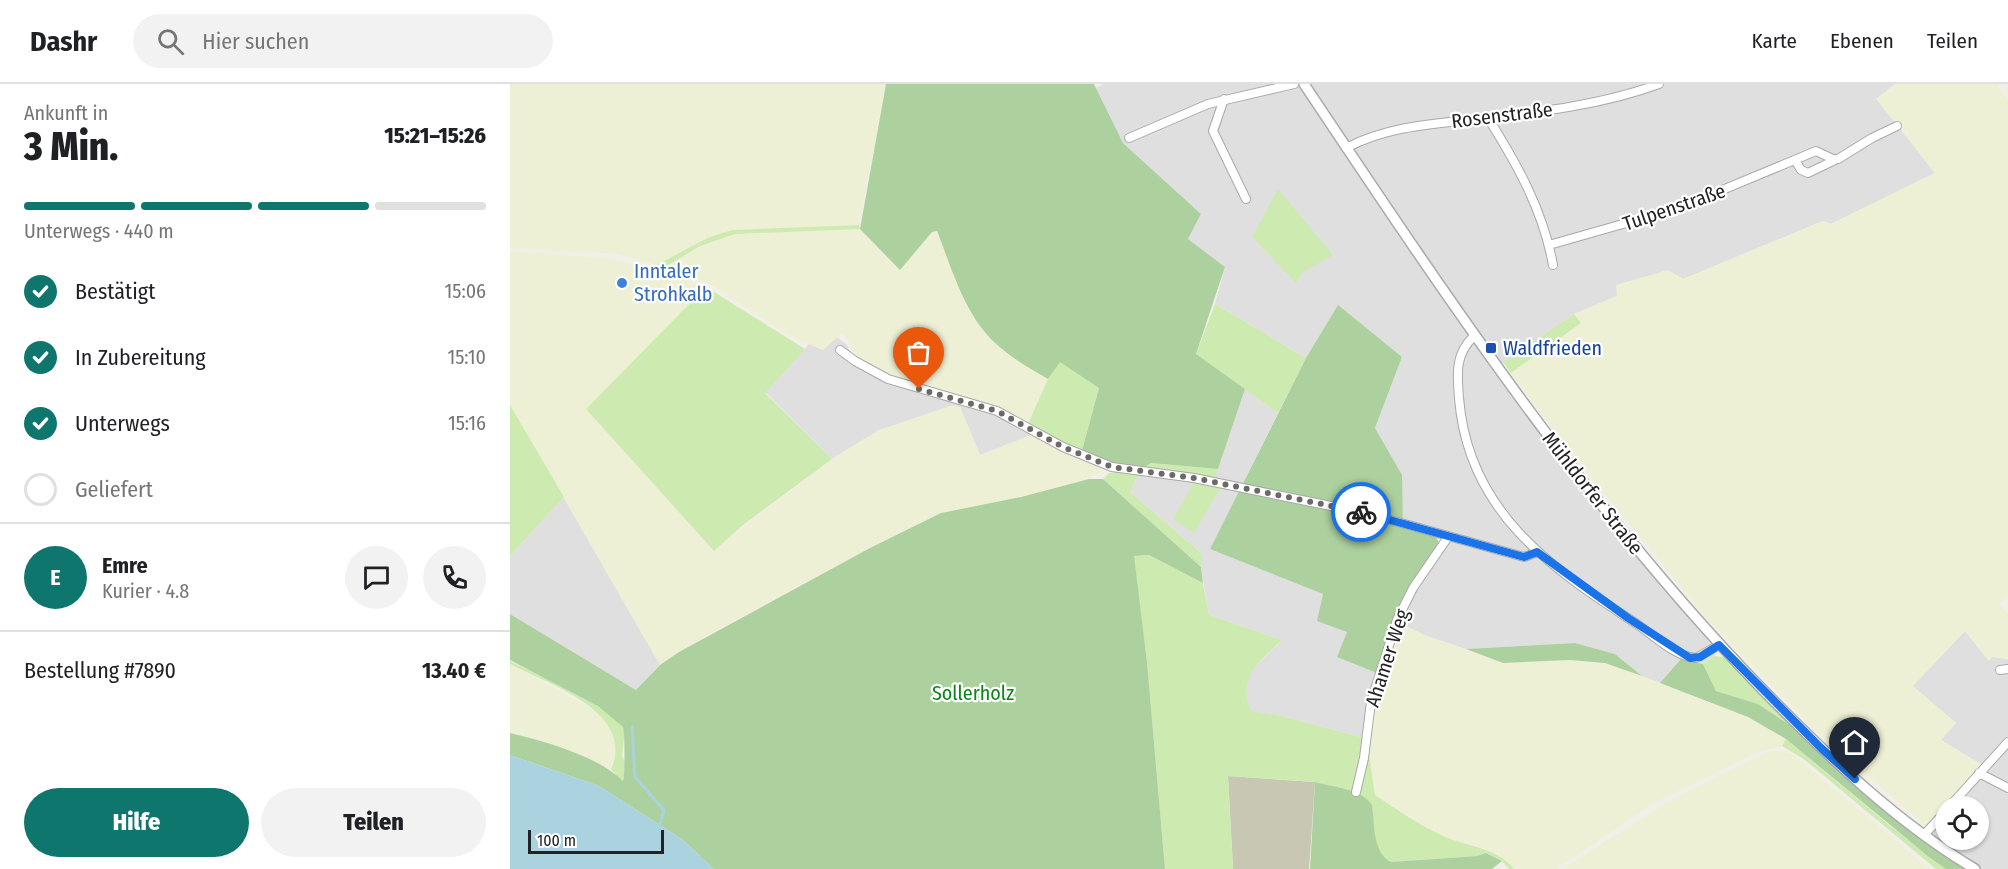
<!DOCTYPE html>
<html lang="de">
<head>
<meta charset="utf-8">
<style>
  :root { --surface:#fff; --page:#f2f2f2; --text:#202124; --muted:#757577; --line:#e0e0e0; --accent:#0f766e }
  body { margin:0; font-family:"Fira Sans Condensed",sans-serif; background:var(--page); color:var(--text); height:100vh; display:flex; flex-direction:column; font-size:22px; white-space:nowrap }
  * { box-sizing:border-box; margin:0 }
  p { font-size:20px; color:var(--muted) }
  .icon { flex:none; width:33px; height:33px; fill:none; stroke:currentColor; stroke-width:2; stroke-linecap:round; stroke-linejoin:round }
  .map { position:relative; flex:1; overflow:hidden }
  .side { display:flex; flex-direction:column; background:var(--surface); width:510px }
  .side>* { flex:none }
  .controls { position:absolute; left:1425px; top:712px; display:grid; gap:12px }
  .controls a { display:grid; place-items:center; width:54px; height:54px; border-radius:50%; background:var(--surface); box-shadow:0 2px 4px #0004; font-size:30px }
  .scale { position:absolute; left:18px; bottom:15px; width:136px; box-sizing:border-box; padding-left:6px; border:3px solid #222; border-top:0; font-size:16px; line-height:21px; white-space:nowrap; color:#222; -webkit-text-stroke:4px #fff; paint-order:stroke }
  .pin { position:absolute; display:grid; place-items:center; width:51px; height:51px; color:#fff; margin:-62px -26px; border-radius:50% 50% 50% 0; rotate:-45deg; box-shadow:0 0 6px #0007 }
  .pin .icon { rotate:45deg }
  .courier { position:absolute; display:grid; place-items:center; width:60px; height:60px; margin:-30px; border:4px solid #1a73e8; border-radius:50%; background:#fff; color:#222; box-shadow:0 2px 8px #0007 }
  .headline em { font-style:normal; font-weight:800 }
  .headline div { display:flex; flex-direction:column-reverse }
  .headline { display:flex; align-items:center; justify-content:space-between; height:102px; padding:0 24px }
  h1 { font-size:39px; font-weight:800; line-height:45px }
  .bar { display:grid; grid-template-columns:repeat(4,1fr); gap:9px 6px; align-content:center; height:72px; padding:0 24px }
  .bar i { height:8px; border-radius:4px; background:var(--line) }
  .bar .active { background:var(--accent) }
  .bar p { grid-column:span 4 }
  .line { display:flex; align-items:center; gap:15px; padding:0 24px; border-top:2px solid var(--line) }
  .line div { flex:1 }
  .round { display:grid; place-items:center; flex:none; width:63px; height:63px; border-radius:32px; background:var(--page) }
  ol { padding:0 24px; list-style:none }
  li { display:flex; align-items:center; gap:18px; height:66px }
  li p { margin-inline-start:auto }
  li .icon { padding:6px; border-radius:50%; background:var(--accent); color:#fff; stroke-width:4 }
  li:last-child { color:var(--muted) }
  li i { width:33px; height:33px; border:3px solid var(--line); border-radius:50% }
  .action { display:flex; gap:12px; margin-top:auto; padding:12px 24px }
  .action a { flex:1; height:69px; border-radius:36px; background:var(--accent); color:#fff; font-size:24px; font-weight:800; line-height:69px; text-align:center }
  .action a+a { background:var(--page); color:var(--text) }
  header { display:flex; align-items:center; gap:36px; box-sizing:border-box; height:84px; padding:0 30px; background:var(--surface); border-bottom:2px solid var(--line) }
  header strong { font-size:28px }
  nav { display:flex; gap:33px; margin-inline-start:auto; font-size:21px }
  .search { width:420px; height:54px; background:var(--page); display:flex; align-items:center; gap:15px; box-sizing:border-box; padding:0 21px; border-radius:33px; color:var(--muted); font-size:22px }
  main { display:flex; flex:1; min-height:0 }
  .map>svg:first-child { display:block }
  .residential { fill:#e0dfdf; fill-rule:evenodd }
  .construction { fill:#c7c7b4 }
  .farmland { fill:#eef0d5 }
  .grass { fill:#cdebb0 }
  .forest { fill:#add19e }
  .water { fill:#aad3df }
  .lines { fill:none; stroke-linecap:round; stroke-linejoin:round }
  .stream { stroke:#aad3df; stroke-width:3 }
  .minor-casing { stroke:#a9a9a9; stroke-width:10 }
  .tertiary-casing { stroke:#a9a9a9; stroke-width:12 }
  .minor { stroke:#fff; stroke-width:8 }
  .tertiary { stroke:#fff; stroke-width:9 }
  .done { stroke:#6b6a68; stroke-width:6; stroke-dasharray:0 10.8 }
  .route { stroke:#1a73e8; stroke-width:8 }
  .shop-dot { fill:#3f7fe0; stroke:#fff; stroke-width:2 }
  .transit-dot { fill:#1a4fb4; stroke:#fff; stroke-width:2 }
  .labels { text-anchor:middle; stroke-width:4.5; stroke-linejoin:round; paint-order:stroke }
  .street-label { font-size:20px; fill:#222; stroke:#fff }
  .shop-label { font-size:20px; fill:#366cbe; stroke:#fff; text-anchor:start }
  .transit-label { font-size:20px; fill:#164399; stroke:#fff; text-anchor:start }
  .park-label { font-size:20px; fill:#0c8416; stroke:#fff }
</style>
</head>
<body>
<header>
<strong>Dashr</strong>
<div class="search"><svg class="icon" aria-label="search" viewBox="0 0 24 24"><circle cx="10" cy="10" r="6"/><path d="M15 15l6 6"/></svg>Hier suchen</div>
<nav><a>Karte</a><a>Ebenen</a><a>Teilen</a></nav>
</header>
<main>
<section class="side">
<div class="headline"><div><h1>3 Min.</h1><p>Ankunft in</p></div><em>15:21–15:26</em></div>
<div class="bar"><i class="active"></i><i class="active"></i><i class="active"></i><i></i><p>Unterwegs · 440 m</p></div>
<ol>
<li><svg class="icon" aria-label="check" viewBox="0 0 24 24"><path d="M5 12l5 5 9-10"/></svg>Bestätigt<p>15:06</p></li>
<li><svg class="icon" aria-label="check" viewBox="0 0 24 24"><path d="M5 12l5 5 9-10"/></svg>In Zubereitung<p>15:10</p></li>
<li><svg class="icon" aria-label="check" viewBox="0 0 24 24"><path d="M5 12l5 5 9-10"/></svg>Unterwegs<p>15:16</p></li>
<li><i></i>Geliefert</li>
</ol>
<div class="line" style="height:108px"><b class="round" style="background:var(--accent);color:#fff">E</b><div><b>Emre</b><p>Kurier · 4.8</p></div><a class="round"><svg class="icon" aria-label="chat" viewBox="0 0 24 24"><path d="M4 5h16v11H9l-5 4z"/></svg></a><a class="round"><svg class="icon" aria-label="phone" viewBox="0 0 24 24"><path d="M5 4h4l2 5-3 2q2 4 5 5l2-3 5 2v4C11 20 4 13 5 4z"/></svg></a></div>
<div class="line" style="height:78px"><div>Bestellung #7890</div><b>13.40 €</b></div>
<div class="action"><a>Hilfe</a><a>Teilen</a></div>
</section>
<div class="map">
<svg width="1498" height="785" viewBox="0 0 1498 785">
  <rect width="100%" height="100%" fill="#f2efe9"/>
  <!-- residential -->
  <path class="residential" d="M593 0H1385L1367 15 1425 89 1321 140 1313 137 1173 195 1158 186 1141 192 1107 212 1064 230 993 279 988 294 1106 447 1207 566 1204 572 1193 580 1171 575 1150 599 1132 592 1105 570 1065 559 956 565 914 551 888 538 904 505 940 458 932 449 893 437 891 391 865 344 892 273 828 222 796 274 705 220 715 183 678 155 691 130 613 59 586 4Z
    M326 252 337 261 344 277 391 302 410 310 481 327 524 350 470 371 450 323 369 346 322 375 255 308 299 260 313 266Z
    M735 305 768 329 700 465 813 510 867 589 855 654 772 632 741 628 736 616 735 601 745 583 772 556 699 531 691 483V469L620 408 630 386 708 385Z
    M54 413 150 581 126 606 0 530V472Z
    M1455 547 1479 577 1481 573 1498 575V785H1454L1408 753 1472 681 1431 656 1446 639 1402 602ZM1436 723H1468V756H1436Z"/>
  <!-- construction -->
  <path class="construction" d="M718 692 805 698 799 785H723Z"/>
  <!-- farmland -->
  <path class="farmland" d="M0 0H376L349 141 222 146 197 154 147 181 109 170 0 164Z
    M1385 0H1486L1498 16V511L1489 520 1498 530V575L1482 573 1479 577 1455 547 1403 602 1446 639 1431 656 1472 681 1416 742 1310 651 1198 536 1052 358 1001 289 1071 239 1064 230 1107 212 1106 201 1158 186 1173 195 1313 137 1321 140 1425 89 1366 15Z
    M350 145 390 185 422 148 427 147 451 208 474 247 497 270 538 295 517 342 365 286 347 274 336 253 331 250 313 266 299 260 274 249 204 202 155 183 190 162 225 150Z
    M0 167 98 174 154 187 196 203 77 325 204 466 322 375 369 346 443 321 450 323 470 371 524 350 596 385 579 395 511 413 431 429 360 464 205 547 150 581 0 321Z
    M888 538 914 551 993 579 1060 576 1095 579 1238 632 1276 655 1272 662 1248 668 1141 721 1046 785H1004L984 769 949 760 930 751 864 711 858 664 859 634Z
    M0 580 76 621 97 637 108 661 101 685 29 656 0 649Z
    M1269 666 1284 671 1419 785H1052L1158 718 1258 668Z"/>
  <!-- grass -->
  <path class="grass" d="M768 105 823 171 793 188 786 199 742 153Z
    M349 141 350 145 225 150 190 162 155 183 147 181 197 154 222 146Z
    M196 203 295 265 255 309 322 375 233 441 204 467 76 325Z
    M705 220 796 274 768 329 686 270Z
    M1064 230 1071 239 1001 289 993 278Z
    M550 277 589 304 571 370 517 342 538 295Z
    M0 321 54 413 0 472Z
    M640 379 708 385 704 396 630 386Z
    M606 388 628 391 620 408 691 469V483L593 395 599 389Z
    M684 398 711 403 684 449 663 435Z
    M639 471 693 499 699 531 772 556C750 577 726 595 741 627L772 632 855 654 845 709 805 698 718 692 723 785H655L637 578 623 472Z
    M1204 572 1214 573 1283 643 1248 620 1206 607 1193 580Z
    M0 577C30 592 98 619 115 645L112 672 116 680 113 698 101 685C126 628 40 601 0 580Z
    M1276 655 1379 741 1436 785H1426L1295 676 1272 662Z
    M858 664 865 711C886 725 907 739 929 750 954 763 986 762 1004 785H999L992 777 976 769 967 772 881 778C862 768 864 740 862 721L848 710Z"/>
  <!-- forest -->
  <path class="forest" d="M376 0H584L613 59 691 130 678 155 715 183 686 270 735 305 708 385 641 379 630 386 611 384 571 370 589 304 550 278 538 295C519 284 500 273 484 258 454 229 442 185 427 147L422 148 390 186 350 145Z
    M828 221 892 273 865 344 892 391 893 443 926 453 930 460 892 516 867 589 827 573 837 548 807 537 813 510 700 465 796 274Z
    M579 395H593L691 483 693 499 639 471 624 472 637 578 655 785H204L173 756 89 702 0 671V649C34 657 88 672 113 697 115 694 115 649 113 643L88 622 0 576V530L126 606 150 581 169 568 360 464 431 429 511 413Z
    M1065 559 1105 570 1132 592 1095 579 1060 576 993 579 956 565Z
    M1171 575 1193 580 1206 607 1248 620 1283 643 1339 695 1408 753 1454 785H1436L1419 773 1276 655 1238 633 1150 599Z
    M805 698C822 703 852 705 862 721 865 740 862 768 881 778L967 772 976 769 992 777 982 785H800Z"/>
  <!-- water -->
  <path class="water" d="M0 671 89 702 173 756 204 785H0Z"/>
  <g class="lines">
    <!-- stream -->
    <path class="stream" d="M122 643 125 693 154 726 149 743"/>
    <defs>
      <path id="minor" d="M714 15 703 47 736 115
        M978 34C1007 80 1033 126 1043 181
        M619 54 698 20 784 0
        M836 64C878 42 923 40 969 35 1029 28 1092 21 1149 0
        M1285 76 1291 86 1298 89 1325 76
        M1039 161 1169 124 1306 67 1323 75H1328L1362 54 1387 42
        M964 252C945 270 947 289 949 314 958 428 1040 483 1127 540 1143 551 1166 573 1186 574L1209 561
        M330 266 345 277 378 295 487 327 553 363 602 383 684 394 855 429 1014 473 1027 468
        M1490 586 1498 585
        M1469 689 1498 704
        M846 708 854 674 861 618 887 536 903 504 938 453
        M1439 723 1498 658
        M1414 751 1436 727"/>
      <path id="tertiary" d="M794 0C935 211 1076 424 1254 607 1318 672 1386 738 1465 785"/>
    </defs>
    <!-- minor casing -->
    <use href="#minor" class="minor-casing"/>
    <!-- tertiary casing -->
    <use href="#tertiary" class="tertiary-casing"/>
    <!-- minor -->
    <use href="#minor" class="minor"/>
    <!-- tertiary -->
    <use href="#tertiary" class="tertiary"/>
  </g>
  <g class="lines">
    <!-- done -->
    <path class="done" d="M409 305 487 327 553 363 602 383 684 394 851 428"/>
    <!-- route -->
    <path class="route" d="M851 428 1014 473 1027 468 1118 534 1180 574 1190 573 1209 561 1311 664 1345 695"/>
  </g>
  <!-- markers -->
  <circle class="shop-dot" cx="112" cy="199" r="6"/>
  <rect class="transit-dot" x="975" y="258" width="12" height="12" rx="3"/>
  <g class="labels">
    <!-- street labels -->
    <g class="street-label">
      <text transform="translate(992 31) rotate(-7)" y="7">Rosenstraße</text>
      <text transform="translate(1164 123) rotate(-19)" y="7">Tulpenstraße</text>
      <text transform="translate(1083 409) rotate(52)" y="7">Mühldorfer Straße</text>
      <text transform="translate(877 574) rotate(-72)" y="7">Ahamer Weg</text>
    </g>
    <!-- shop labels -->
    <g class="shop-label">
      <text x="124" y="194">Inntaler<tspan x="124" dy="23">Strohkalb</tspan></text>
    </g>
    <!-- transit labels -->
    <g class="transit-label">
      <text x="993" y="271">Waldfrieden</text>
    </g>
    <!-- park labels -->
    <g class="park-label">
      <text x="463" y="616">Sollerholz</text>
    </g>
  </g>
</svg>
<div class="controls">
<a><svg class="icon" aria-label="locate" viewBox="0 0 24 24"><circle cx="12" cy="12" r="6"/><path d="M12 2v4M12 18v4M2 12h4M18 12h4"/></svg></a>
</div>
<div class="scale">100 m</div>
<div class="pin" style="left:409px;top:305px;background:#ea580c"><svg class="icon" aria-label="bag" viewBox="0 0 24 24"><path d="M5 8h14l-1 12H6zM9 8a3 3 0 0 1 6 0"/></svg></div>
<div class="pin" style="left:1345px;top:695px;background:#1f2937"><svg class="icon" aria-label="home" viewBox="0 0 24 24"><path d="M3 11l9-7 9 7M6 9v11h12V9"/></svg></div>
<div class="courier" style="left:851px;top:428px"><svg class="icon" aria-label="bike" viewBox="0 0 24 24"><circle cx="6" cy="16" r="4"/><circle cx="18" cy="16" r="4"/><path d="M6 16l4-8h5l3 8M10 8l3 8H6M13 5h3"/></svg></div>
</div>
</main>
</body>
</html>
